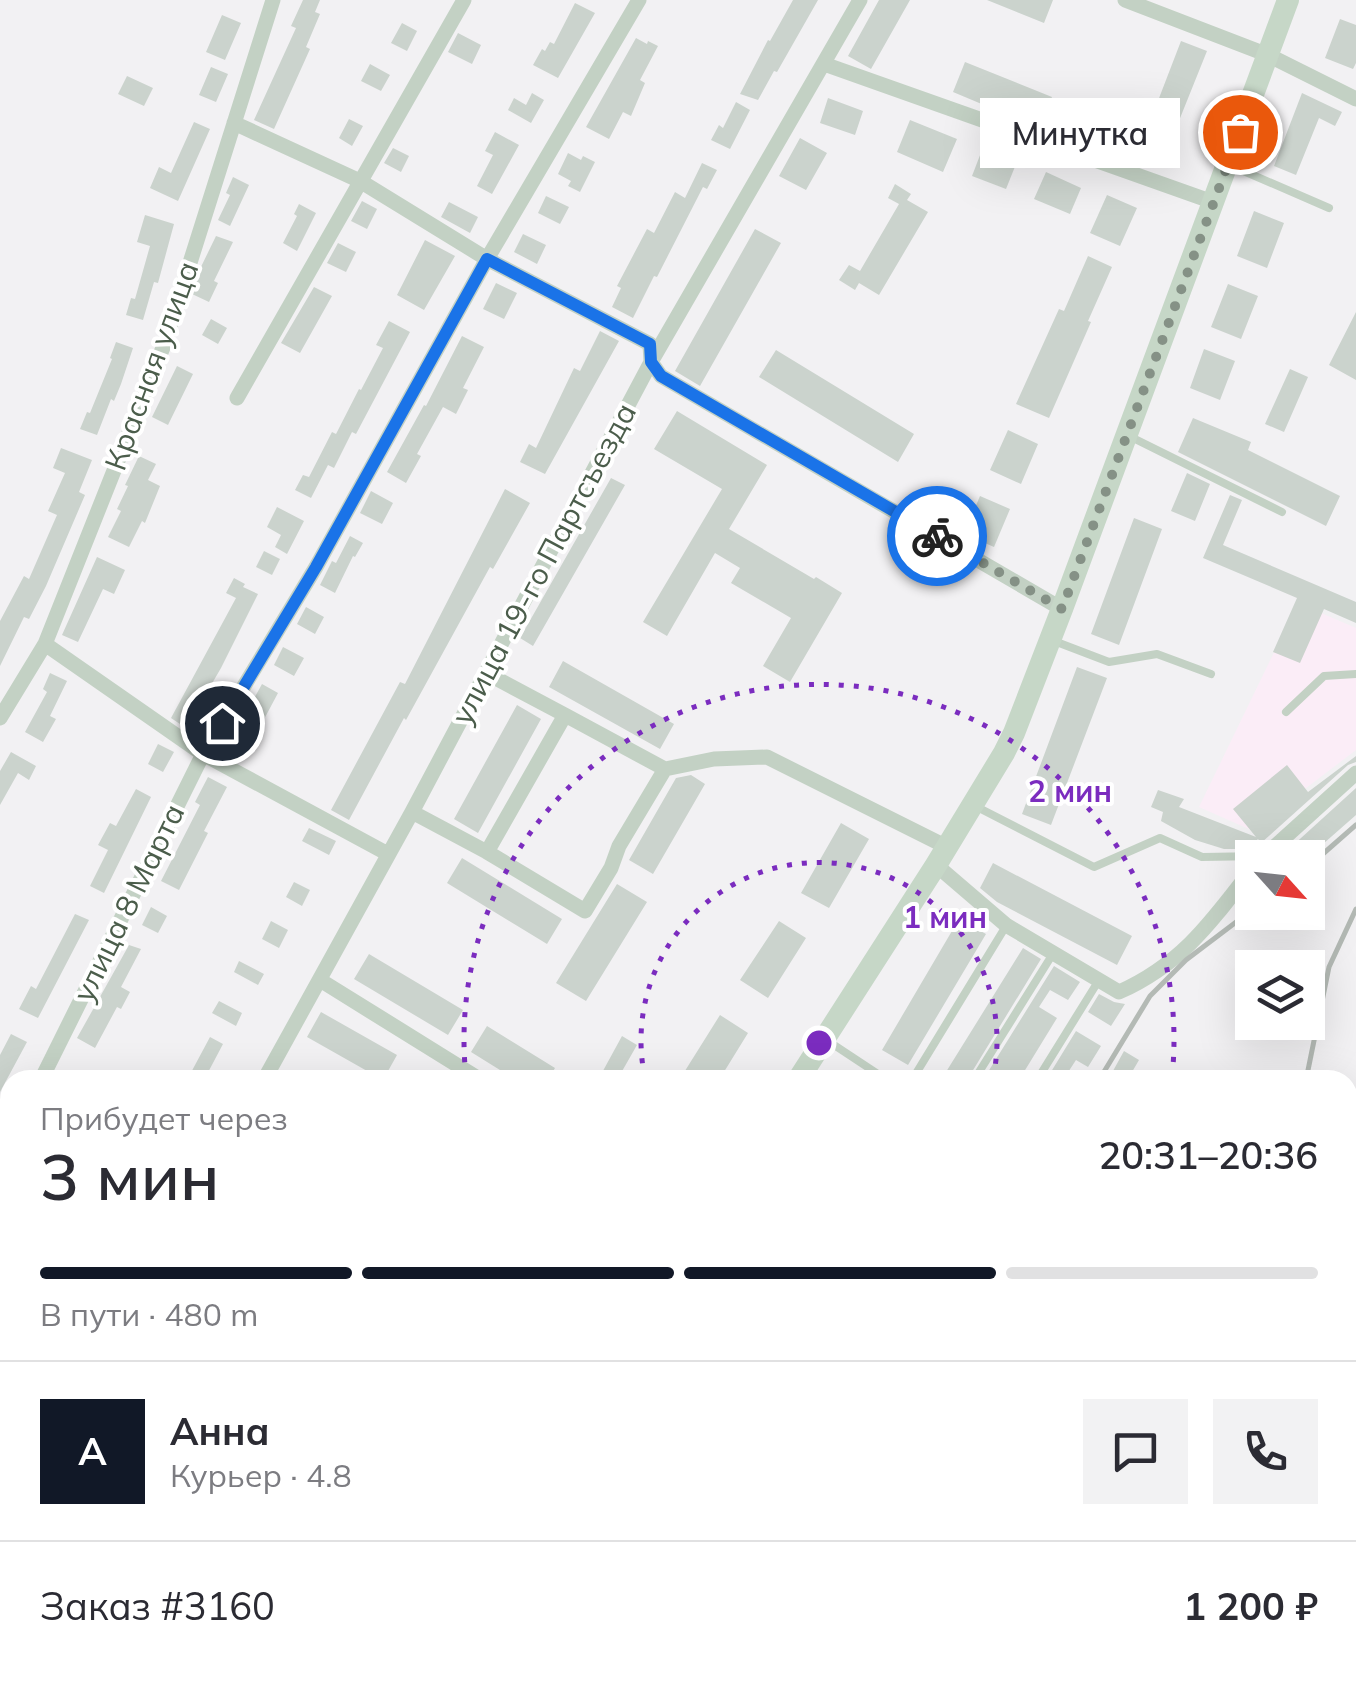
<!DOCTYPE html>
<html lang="ru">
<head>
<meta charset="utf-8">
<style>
  :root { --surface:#fff; --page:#f2f2f3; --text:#2b2b33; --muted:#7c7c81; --line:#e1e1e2; --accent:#111827 }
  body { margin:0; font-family:Mulish,sans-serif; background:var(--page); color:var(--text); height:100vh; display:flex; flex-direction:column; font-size:38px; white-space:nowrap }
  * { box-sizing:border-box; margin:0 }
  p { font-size:32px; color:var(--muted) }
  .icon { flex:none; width:55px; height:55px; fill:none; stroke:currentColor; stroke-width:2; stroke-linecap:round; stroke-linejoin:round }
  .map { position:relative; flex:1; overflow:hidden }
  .sheet { position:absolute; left:0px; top:1070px; width:1358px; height:622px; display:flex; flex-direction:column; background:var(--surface); border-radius:30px 30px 0 0; box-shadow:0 10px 40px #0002 }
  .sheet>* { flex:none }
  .needle { width:65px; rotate:117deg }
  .buttons { position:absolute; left:1235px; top:840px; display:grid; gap:20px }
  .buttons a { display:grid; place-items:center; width:90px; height:90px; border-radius:0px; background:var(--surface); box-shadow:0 10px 40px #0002; font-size:50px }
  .pin { position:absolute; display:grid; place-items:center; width:85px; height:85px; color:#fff; margin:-42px; border:5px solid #fff; border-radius:50%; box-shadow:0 2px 10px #0007 }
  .courier { position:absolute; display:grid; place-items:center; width:100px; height:100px; margin:-50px; border:8px solid #1a73e8; border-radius:50%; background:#fff; color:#222; box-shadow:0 2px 12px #0007 }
  .bubble { position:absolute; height:70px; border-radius:0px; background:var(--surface); box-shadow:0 10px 40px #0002; font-size:32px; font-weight:600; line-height:70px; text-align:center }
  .head em { font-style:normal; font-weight:600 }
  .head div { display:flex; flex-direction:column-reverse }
  .head { display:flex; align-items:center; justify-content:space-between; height:170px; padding:0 40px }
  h1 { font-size:65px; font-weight:600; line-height:75px }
  .bar { display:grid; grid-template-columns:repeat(4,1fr); gap:15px 10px; align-content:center; height:120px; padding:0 40px }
  .bar i { height:12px; border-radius:8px; background:var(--line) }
  .bar .active { background:var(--accent) }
  .bar p { grid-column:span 4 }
  .line { display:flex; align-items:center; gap:25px; padding:0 40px; border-top:2px solid var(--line) }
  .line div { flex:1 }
  .round { display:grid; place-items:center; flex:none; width:105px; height:105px; border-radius:0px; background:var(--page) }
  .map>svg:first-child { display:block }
  .commercial { fill:#fbedf7 }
  .building { fill:#cbd3cd }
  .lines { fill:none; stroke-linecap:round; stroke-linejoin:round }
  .lane { stroke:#c3d1c4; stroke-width:8 }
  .street { stroke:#c3d1c4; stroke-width:15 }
  .secondary { stroke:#c6d7c7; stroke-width:22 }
  .rail { stroke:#b4bab5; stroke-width:5 }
  .done { stroke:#859186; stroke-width:10; stroke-dasharray:0 18 }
  .route { stroke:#1a73e8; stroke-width:12 }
  .ring { fill:none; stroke:#7b2cbf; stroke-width:5; stroke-dasharray:5 10 }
  .labels { text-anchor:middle; stroke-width:8; stroke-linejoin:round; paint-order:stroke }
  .street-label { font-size:30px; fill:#4b5d4b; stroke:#fff }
  .centre { fill:#7b2cbf; stroke:#fff; stroke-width:5 }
  .ring-label { font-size:30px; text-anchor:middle; font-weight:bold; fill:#7b2cbf; stroke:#fff; stroke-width:8; stroke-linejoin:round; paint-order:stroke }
</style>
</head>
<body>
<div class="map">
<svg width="1356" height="1691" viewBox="0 0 1356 1691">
  <rect width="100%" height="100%" fill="#f2f1f3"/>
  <!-- commercial -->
  <path class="commercial" d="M1298 603 1356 628V750L1251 830 1199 807Z"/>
  <!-- building -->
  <path class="building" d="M303 0H320L315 12 320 14 306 47 310 49 274 129 254 120 296 28 291 26Z
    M793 0H818L777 72 774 71 758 100 740 94 768 40 770 41Z
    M879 0H910L871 69 848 56Z
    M987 0H1053L1044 23Z
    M575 3 595 13 558 78 533 65 542 49 545 51 550 42 554 44Z
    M222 15 241 23 225 60 206 52Z
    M1340 19 1356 25V63L1353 69 1325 58Z
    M402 23 417 31 407 51 391 43Z
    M458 33 481 45 472 64 448 52Z
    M636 38 647 44 648 41 658 46 640 80 645 83 631 116 623 112 609 139 586 127Z
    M1181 41 1207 51 1160 168 1133 156 1149 118 1151 119Z
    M965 62 1052 97 1039 128 953 92Z
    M370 64 390 75 381 91 361 81Z
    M211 67 228 74 216 102 199 95Z
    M127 76 153 88 144 106 118 94Z
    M532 93 544 100 531 123 508 110 514 98 526 105Z
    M1302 93 1342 112 1335 126 1319 118 1296 175 1274 166Z
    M828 98 863 111 855 135 820 123Z
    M736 102 750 110 730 149 711 140 719 125 723 128Z
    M349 119 363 126 352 146 339 138Z
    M910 120 957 139 943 172 897 152Z
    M194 122 210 129 178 201 150 188 159 167 171 173Z
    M495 132 519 145 492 194 477 186 493 155 485 151Z
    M800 138 827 153 806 190 779 176Z
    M393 148 409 156 401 172 384 163Z
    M982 150 1016 164 1006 189 972 176Z
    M568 153 581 160 583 156 595 162 580 192 568 186 571 181 558 174Z
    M702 163 717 170 707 189 703 187 657 277 654 276 633 318 612 307 621 288 617 286 647 229 654 233 675 192 685 198Z
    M1046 172 1081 188 1070 214 1034 199Z
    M233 177 249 185 230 226 218 220 230 195 226 193Z
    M895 184 911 194 907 200 928 212 879 295 859 283 855 290 839 280 849 265 860 271 899 204 888 198Z
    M1107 195 1137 208 1120 246 1090 233Z
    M546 196 569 207 560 224 538 213Z
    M362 201 377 209 367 229 351 221Z
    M449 202 478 217 470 233 441 217Z
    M299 204 316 213 297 251 283 243 297 216 294 214Z
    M1254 211 1284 223 1267 268 1237 256Z
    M145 215 174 224 158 283 154 282 143 320 126 315 131 298 135 299 150 246 137 242Z
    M755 229 781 243 700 386 675 371Z
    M523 234 546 245 537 264 514 252Z
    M216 236 233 242 214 281 218 283 209 302 192 294 199 271Z
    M425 240 455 256 424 310 397 295Z
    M338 243 356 252 346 272 327 263Z
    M1088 256 1112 267 1088 321 1091 322 1049 418 1016 404 1059 309 1064 311Z
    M496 283 517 293 504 319 483 309Z
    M1228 284 1258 296 1241 339 1211 327Z
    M314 287 332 296 300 353 281 343Z
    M1356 312V380L1329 365Z
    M211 319 227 328 218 344 202 335Z
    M389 321 410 332 356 434 352 432 334 468 328 465 311 498 295 490 303 475 309 477 332 432 336 434 359 389 361 390 383 348 376 345Z
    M600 331 619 341 545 474 520 462 529 444 536 448 574 368 580 371Z
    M462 336 484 347 463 388 468 390 456 414 443 407 417 454 421 456 406 483 387 472 424 405 426 406Z
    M116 342 133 348 121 384 114 401 111 399 97 435 80 429 87 412 90 413 112 359 110 358Z
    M1204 349 1235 361 1220 400 1190 388Z
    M776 350 914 434 898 462 759 377Z
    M177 366 193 374 168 425 152 417Z
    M1290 369 1308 377 1284 432 1265 424Z
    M677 411 767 465 729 529 814 579 816 577 842 593 790 682 763 666 791 618 731 583 740 568 715 553 667 636 643 622 722 489 654 449Z
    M1193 418 1251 442 1248 450 1340 496 1326 526 1178 452Z
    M1008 430 1038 444 1021 484 990 470Z
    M61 448 92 460 79 492 85 495 46 586 29 619 24 617 0 666V621L24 576 29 579 57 515 48 511 65 473 53 468Z
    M139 456 156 464 148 480 160 486 145 523 142 521 129 547 108 537 121 511 117 509 128 486 125 485Z
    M1187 473 1210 484 1195 521 1171 511Z
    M611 478 625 485 533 646 520 638Z
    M505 489 530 503 493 569 490 567 406 720 404 718 349 820 331 810 400 682 405 684Z
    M371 491 393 503 382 524 360 513Z
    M1230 495 1242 500 1223 545 1356 602V623L1324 609 1300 663 1273 652 1297 598 1203 558Z
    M980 496 1010 509 994 547 964 534Z
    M277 507 304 521 287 554 275 547 281 535 267 527Z
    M1134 518 1162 529 1119 645 1091 634Z
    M350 536 363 543 355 557 353 556 335 593 320 585 332 561 336 563Z
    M264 551 280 559 272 575 256 567Z
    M97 557 125 570 114 594 103 589 78 642 62 635Z
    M234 578 245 584 243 587 258 594 221 668 186 728 171 718 236 598 226 593Z
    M306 607 324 617 315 634 297 624Z
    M283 647 304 658 294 676 274 665Z
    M563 661 674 724 660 749 549 687Z
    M1077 667 1107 678 1051 825 1022 814Z
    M50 673 67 681 50 716 56 719 43 742 25 732 47 692 43 689Z
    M262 684 278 693 245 755 228 746Z
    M517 705 541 719 478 833 454 819Z
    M158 744 174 752 163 772 148 764Z
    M11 752 36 766 29 780 18 773 0 805V771Z
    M1356 756V762L1348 765 1261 843 1258 839 1248 849H1224L1195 840 1161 821 1163 812 1151 807 1158 790 1184 799 1179 807 1256 837 1233 809 1287 765 1308 792Z
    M691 775 705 784 653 874 629 860 676 778Z
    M208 777 227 787 204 831 208 833 179 890 161 881 200 805 195 802Z
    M1356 788V815L1307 858H1279Z
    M136 789 151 797 104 893 90 886 108 850 98 845 110 823 116 826Z
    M841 823 869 839 829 908 801 893Z
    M309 828 336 841 329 855 302 841Z
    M462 858 562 919 547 944 447 883Z
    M993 863 1132 936 1117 965 997 902 980 888Z
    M294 882 310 890 302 906 286 897Z
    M617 884 647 902 586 1001 556 983Z
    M151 907 167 916 158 933 142 925Z
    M75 914 89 920 38 1018 19 1009 31 986 36 989Z
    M959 919 986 934 908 1065 882 1050Z
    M271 921 288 930 279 948 262 939Z
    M779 921 806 938 768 998 740 980Z
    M129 945 141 949 121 987 130 992 121 1009 117 1007 95 1048 77 1038Z
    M1023 948 1041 959 967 1080H941Z
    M369 954 463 1010 448 1035 354 979Z
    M239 961 264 974 258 985 234 972Z
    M1054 966 1080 982 1068 1000 1050 990 1039 1007 1057 1018 1019 1080H983Z
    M1099 994 1114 1002 1125 1004 1111 1026 1088 1012Z
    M219 1001 242 1013 236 1026 212 1013Z
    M321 1012 397 1055 383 1080 307 1037Z
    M720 1015 748 1033 719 1080H692L683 1074Z
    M487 1026 555 1068 548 1080H516L471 1052Z
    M1076 1031 1101 1046 1088 1067 1076 1060 1063 1080H1046Z
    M11 1034 27 1042 0 1092V1055Z
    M622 1036 637 1045 617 1080H598Z
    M210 1037 223 1044 204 1080H187Z
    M1124 1051 1139 1060 1132 1072 1129 1070 1123 1080H1108Z"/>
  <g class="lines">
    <!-- lane -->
    <path class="lane" d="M1232 166 1329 208
      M1131 437 1282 512
      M1054 641 1109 662 1157 654 1211 674
      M1286 712 1324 676 1356 674
      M977 807 1094 867 1160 838 1202 857 1263 856
      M828 1041 887 1080
      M912 1080 1006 926
      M974 1080 1054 952
      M1037 1080 1099 980
      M1348 1109 1356 1111
      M1348 1656 1356 1657
      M237 1682 250 1691
      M732 1682 740 1691
      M857 1691 859 1682
      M1141 1691 1142 1682"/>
    <!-- street -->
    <path class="street" d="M1125 0 1268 55 1356 99
      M824 64 1213 202
      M234 123 360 181 487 259 650 344 651 362 661 376 1062 609
      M237 398 464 0
      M45 644 203 754 388 854
      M486 673 565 715
      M0 718 45 644 164 345 273 0
      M665 769 619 846 611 868 585 911 487 852 565 715 665 769 714 759 767 757 947 847
      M412 812 487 852
      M1262 858 1356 773
      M936 865 1006 925 1119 992C1182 964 1212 921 1252 869
      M320 980 481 1080
      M41 1080 203 754 316 567 487 259 639 0
      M264 1080 412 812 651 362 860 0
      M0 1163 10 1143
      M0 1445 10 1450
      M0 1554 10 1537"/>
    <!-- secondary -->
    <path class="secondary" d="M798 1080 936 865 1004 753 1014 733 1062 609 1288 0
      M408 1691 414 1682"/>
    <!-- rail -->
    <path class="rail" d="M1308 867 1356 825
      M1099 1080 1150 996 1186 960 1252 910
      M1306 1080 1329 967 1356 909
      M773 1691 777 1682"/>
  </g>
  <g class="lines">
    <!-- done -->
    <path class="done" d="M937 536 1062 609 1240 132"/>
    <!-- route -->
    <path class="route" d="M222 723 316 567 487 259 650 344 651 362 661 376 937 536"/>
  </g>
  <!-- distance rings -->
  <g class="ring">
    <path d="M645 1078A178 178 0 1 1 993 1078"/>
    <path d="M466 1077A355 355 0 1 1 1172 1077"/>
  </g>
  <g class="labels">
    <!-- street labels -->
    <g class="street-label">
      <text transform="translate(152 366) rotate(-70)" y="10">Красная улица</text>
      <text transform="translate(544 564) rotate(-62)" y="10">улица 19-го Партсъезда</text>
      <text transform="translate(129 903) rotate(-64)" y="10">улица 8 Марта</text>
    </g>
  </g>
  <circle cx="819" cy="1043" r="15" class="centre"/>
  <g class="ring-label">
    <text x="1070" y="802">2 мин</text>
    <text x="945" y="928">1 мин</text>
  </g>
</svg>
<div class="buttons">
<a><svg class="needle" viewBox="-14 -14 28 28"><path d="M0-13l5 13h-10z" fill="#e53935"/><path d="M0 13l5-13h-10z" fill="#7c7c81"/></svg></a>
<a><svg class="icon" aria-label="layers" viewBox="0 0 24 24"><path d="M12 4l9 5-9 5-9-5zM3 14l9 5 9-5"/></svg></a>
</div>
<div class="pin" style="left:1240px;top:132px;background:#ea580c"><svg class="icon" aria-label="bag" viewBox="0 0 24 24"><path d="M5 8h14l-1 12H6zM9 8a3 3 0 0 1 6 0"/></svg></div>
<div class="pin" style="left:222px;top:723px;background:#1f2937"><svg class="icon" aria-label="home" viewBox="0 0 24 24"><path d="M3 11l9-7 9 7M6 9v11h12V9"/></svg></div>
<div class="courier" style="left:937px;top:536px"><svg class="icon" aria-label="bike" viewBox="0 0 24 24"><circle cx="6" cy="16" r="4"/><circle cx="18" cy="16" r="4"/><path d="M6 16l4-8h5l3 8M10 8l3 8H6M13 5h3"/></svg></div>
<div class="bubble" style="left:980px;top:98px;width:200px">Минутка</div>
<section class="sheet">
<div class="head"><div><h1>3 мин</h1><p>Прибудет через</p></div><em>20:31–20:36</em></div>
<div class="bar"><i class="active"></i><i class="active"></i><i class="active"></i><i></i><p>В пути · 480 m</p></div>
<div class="line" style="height:180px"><b class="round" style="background:var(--accent);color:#fff">А</b><div><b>Анна</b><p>Курьер · 4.8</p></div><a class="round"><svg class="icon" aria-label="chat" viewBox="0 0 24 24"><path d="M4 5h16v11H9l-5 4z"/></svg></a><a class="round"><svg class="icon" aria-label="phone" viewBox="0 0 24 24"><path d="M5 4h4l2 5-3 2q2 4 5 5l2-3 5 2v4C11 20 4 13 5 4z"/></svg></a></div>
<div class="line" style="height:130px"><div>Заказ #3160</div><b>1 200 ₽</b></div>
</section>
</div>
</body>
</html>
